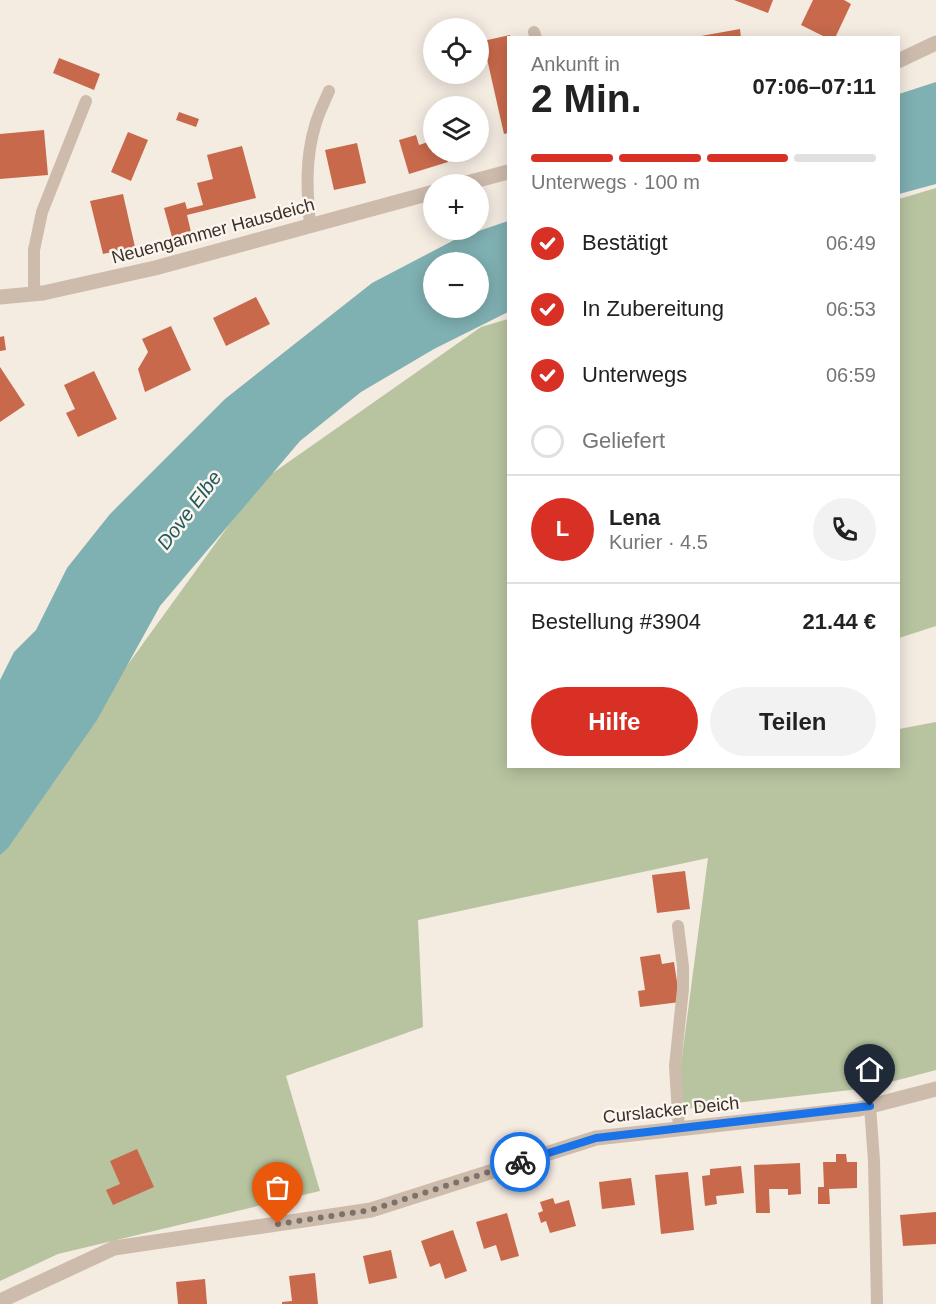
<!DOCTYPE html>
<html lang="de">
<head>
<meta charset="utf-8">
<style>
  :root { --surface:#fff; --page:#f2f2f2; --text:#222; --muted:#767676; --line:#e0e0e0; --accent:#d93025 }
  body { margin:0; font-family:Helvetica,sans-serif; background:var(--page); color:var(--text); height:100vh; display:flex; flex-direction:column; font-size:22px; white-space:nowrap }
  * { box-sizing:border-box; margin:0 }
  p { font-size:20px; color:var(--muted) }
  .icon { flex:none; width:33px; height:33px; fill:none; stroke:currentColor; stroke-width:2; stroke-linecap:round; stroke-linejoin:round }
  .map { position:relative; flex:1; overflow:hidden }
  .details { position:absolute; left:507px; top:36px; width:393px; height:732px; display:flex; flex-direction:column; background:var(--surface); border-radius:0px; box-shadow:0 3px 15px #0003 }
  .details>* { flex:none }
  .fabs { position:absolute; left:423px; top:18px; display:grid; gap:12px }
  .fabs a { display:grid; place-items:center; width:66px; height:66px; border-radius:50%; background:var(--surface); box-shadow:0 3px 15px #0003; font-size:30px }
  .pin { position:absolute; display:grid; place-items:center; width:51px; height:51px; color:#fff; margin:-62px -26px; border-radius:50% 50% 50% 0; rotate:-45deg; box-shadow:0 0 6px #0007 }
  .pin .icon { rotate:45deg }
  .courier { position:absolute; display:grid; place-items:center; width:60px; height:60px; margin:-30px; border:4px solid #1a73e8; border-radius:50%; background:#fff; color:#222; box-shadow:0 2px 8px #0007 }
  .head em { font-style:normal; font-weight:600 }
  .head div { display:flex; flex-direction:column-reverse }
  .head { display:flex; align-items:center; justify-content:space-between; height:102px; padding:0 24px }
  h1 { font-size:39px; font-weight:600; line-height:45px }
  .bar { display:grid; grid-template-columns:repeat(4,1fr); gap:9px 6px; align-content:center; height:72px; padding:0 24px }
  .bar i { height:8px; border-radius:4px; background:var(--line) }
  .bar .selected { background:var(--accent) }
  .bar p { grid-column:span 4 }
  .line { display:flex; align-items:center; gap:15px; padding:0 24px; border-top:2px solid var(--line) }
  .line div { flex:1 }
  .round { display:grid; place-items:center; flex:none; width:63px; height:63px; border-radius:32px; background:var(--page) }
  ol { padding:0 24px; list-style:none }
  li { display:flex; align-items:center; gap:18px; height:66px }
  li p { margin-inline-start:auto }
  li .icon { padding:6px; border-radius:50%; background:var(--accent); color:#fff; stroke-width:4 }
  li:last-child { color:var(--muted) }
  li i { width:33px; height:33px; border:3px solid var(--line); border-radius:50% }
  .button { display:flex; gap:12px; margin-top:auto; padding:12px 24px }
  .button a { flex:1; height:69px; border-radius:36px; background:var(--accent); color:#fff; font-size:24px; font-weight:600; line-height:69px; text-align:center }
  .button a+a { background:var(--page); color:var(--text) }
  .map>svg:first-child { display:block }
  .green { fill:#b8c4a0 }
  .water { fill:#7fb0b2; fill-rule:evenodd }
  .building { fill:#c8694b }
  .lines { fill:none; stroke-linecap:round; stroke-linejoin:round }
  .service { stroke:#cdbbac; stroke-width:12 }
  .minor { stroke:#cdbbac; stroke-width:15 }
  .tertiary { stroke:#cdbbac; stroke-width:15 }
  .done { stroke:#7c716b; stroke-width:6; stroke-dasharray:0 10.8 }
  .route { stroke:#1a73e8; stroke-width:8 }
  .labels { text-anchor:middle; stroke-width:5; stroke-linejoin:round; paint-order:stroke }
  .street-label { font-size:18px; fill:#3b302b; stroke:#fbf5ee }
  .water-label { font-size:20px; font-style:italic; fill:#1f5a5e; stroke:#fbf5ee }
</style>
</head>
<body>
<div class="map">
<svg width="936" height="1304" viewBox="0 0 936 1304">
  <rect width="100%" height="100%" fill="#f4ebe1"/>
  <!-- green -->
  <path class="green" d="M936 188V626L899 638V199Z
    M508 319V766H898L899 729 936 722V1070L868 1088 675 1110 708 858 418 920 423 1027 286 1076 320 1191 58 1254 0 1281V837L8 830 260 482 481 327Z"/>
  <!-- water -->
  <path class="water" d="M936 82V184L899 194V94Z
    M508 221V312L434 349 361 392 300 441 160 606 97 720 8 848 0 855V680L14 652 36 630 67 568 110 514 225 399 372 283 458 238ZM434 262H478V308H434Z"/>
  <!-- building -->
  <path class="building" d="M734 0H773L768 13Z
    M813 0H844L851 4 835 38H827L801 25Z
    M740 29 741 38H701V36Z
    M510 35 511 38H508V133L504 134 483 41Z
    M59 58 100 74 94 90 53 73Z
    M179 112 199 119 196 127 176 120Z
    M44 130 48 175 0 179V134Z
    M128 132 148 140 131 181 111 172Z
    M416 135 419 145 434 140V152H444L448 162 409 174 399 140Z
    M357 143 366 183 334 190 325 150Z
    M242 146 256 198 187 215 191 232 172 237 164 208 185 202 187 209 203 205 197 183 213 179 207 155Z
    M123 194 135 247 103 254 90 201Z
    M256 297 270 324 226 346 213 318Z
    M171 326 191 370 145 392 138 369 148 352 142 339Z
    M4 336 6 350 0 351V337Z
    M0 367 25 405 0 422Z
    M94 371 117 419 78 437 66 413 75 409 64 385Z
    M685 871 690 909 657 913 652 875Z
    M660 954 662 964 674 962 680 1002 640 1007 638 991 645 990 640 957Z
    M137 1149 154 1187 113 1205 106 1190 120 1184 110 1161Z
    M836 1154H846L847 1162H857V1188L829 1189 830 1204H818V1187H824L823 1162H836Z
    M800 1163 801 1194 788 1195V1189H769L770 1213H756L754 1165Z
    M741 1166 744 1193 716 1196 717 1204 705 1206 702 1176 710 1175V1169Z
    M688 1172 694 1230 661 1234 655 1175Z
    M631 1178 635 1205 602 1209 599 1182Z
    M553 1198 555 1204 569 1200 576 1226 550 1233 546 1221 541 1223 538 1213 543 1211 540 1202Z
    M936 1212V1244L903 1246 900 1215Z
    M507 1213 519 1256 501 1261 496 1245 484 1249 476 1222Z
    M453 1230 467 1271 445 1279 440 1263 430 1267 421 1241Z
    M391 1250 397 1278 369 1284 363 1256Z
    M315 1273 318 1304H282V1302L292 1301 289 1276Z
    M205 1279 207 1304H178L176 1282Z"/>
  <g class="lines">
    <!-- service -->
    <path class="service" d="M534 32 536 38
      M310 225C307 192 305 159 315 126 318 114 324 103 329 91
      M34 294V250L42 212 86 101
      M678 926 683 967V989L675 1066 679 1129
      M870 1106 874 1161 877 1304"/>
    <!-- minor -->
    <path class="minor" d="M0 1301 114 1248 371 1210 596 1138 859 1109 936 1089"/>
    <!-- tertiary -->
    <path class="tertiary" d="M898 61 936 43
      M463 184 508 172
      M0 297 43 293 155 268 434 192"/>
  </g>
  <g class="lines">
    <!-- done -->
    <path class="done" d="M278 1224 371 1210 520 1162"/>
    <!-- route -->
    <path class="route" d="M520 1162 596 1138 870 1106"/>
  </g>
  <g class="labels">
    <!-- street labels -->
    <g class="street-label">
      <text transform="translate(213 231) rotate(-15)" y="6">Neuengammer Hausdeich</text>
      <text transform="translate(671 1110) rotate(-6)" y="6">Curslacker Deich</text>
    </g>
    <!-- water labels -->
    <g class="water-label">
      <text transform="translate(189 510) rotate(-53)" y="7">Dove Elbe</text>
    </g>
  </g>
</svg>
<div class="fabs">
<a><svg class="icon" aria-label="locate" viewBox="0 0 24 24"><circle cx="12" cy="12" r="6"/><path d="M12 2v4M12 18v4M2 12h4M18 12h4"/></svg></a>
<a><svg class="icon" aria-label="layers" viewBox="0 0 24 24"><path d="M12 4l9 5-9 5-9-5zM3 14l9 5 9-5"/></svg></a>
<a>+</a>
<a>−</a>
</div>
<div class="pin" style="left:278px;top:1224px;background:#ea580c"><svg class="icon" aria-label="bag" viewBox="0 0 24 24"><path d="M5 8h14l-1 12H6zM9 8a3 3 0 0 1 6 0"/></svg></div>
<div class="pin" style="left:870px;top:1106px;background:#1f2937"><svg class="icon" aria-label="home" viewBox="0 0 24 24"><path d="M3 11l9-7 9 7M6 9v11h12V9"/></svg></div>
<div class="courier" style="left:520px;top:1162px"><svg class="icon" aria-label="bike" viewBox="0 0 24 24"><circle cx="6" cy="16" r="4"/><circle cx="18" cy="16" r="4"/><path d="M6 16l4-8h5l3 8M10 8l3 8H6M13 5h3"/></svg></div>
<section class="details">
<div class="head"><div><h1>2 Min.</h1><p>Ankunft in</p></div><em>07:06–07:11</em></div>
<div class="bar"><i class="selected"></i><i class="selected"></i><i class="selected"></i><i></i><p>Unterwegs · 100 m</p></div>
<ol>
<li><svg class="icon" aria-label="check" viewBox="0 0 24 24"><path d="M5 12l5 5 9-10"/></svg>Bestätigt<p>06:49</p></li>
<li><svg class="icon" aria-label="check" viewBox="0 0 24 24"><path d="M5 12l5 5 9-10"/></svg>In Zubereitung<p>06:53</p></li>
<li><svg class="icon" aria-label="check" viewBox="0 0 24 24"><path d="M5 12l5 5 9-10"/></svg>Unterwegs<p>06:59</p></li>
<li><i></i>Geliefert</li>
</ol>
<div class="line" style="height:108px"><b class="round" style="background:var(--accent);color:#fff">L</b><div><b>Lena</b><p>Kurier · 4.5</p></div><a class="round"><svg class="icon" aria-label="phone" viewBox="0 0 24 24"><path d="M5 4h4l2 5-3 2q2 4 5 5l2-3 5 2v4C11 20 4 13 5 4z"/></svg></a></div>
<div class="line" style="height:78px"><div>Bestellung #3904</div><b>21.44 €</b></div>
<div class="button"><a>Hilfe</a><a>Teilen</a></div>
</section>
</div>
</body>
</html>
